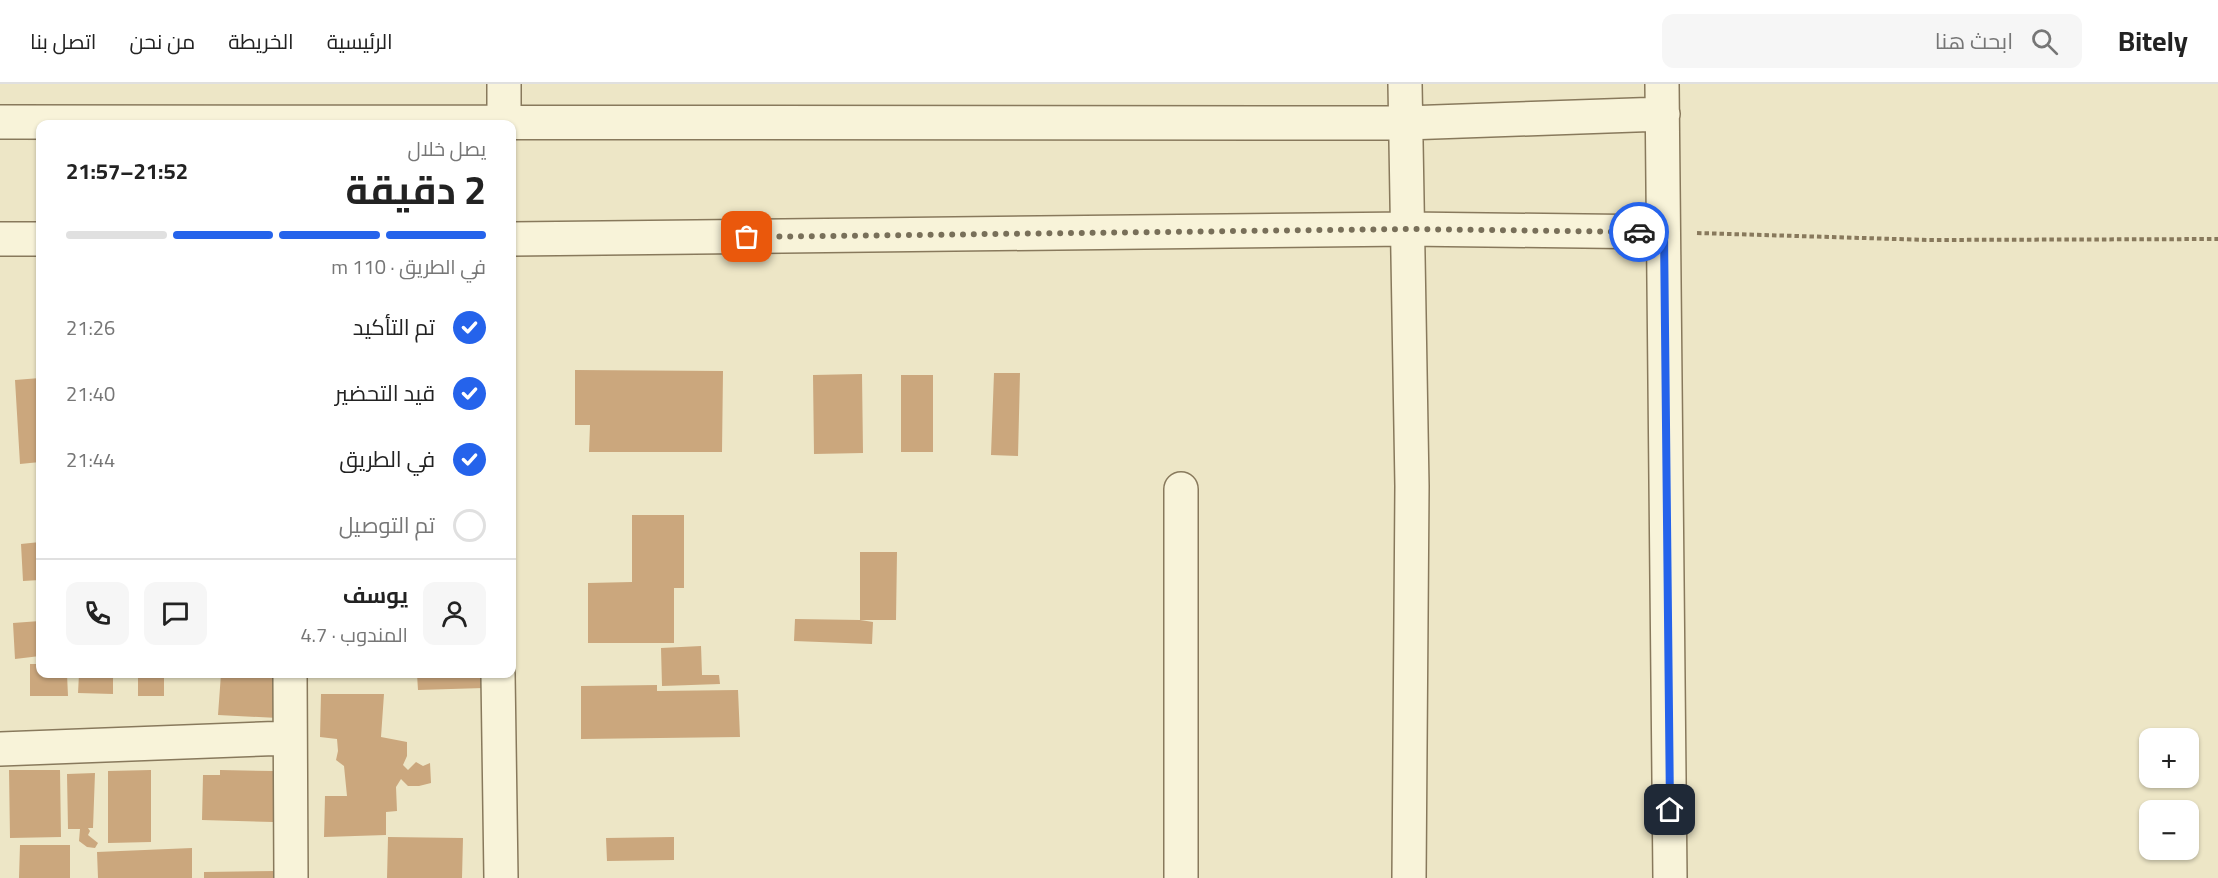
<!DOCTYPE html>
<html lang="ar">
<head>
<meta charset="utf-8">
<style>
  :root { --surface:#fff; --page:#f6f6f6; --text:#222; --muted:#767676; --line:#e0e0e0; --accent:#2563eb }
  body { margin:0; font-family:Georgia,Cairo,serif; background:var(--page); color:var(--text); direction:rtl; height:100vh; display:flex; flex-direction:column; font-size:22px; white-space:nowrap }
  * { box-sizing:border-box; margin:0 }
  p { font-size:20px; color:var(--muted) }
  .icon { flex:none; width:33px; height:33px; fill:none; stroke:currentColor; stroke-width:2; stroke-linecap:round; stroke-linejoin:round }
  .map { position:relative; flex:1; overflow:hidden; direction:ltr }
  .side { position:absolute; left:36px; top:36px; width:480px; height:558px; display:flex; flex-direction:column; background:var(--surface); border-radius:12px; box-shadow:0 2px 4px #0004; direction:rtl }
  .side>* { flex:none }
  .buttons { position:absolute; left:2139px; top:644px; display:grid; gap:12px }
  .buttons a { display:grid; place-items:center; width:60px; height:60px; border-radius:12px; background:var(--surface); box-shadow:0 2px 4px #0004; font-size:30px }
  .pin { position:absolute; display:grid; place-items:center; width:51px; height:51px; color:#fff; margin:-26px; border-radius:12px; box-shadow:0 3px 9px #0006 }
  .courier { position:absolute; display:grid; place-items:center; width:60px; height:60px; margin:-30px; border:4px solid #2563eb; border-radius:50%; background:#fff; color:#222; box-shadow:0 2px 8px #0007 }
  .head em { font-style:normal; font-weight:700 }
  .head div { display:flex; flex-direction:column-reverse }
  .head { display:flex; align-items:center; justify-content:space-between; height:102px; padding:0 30px }
  h1 { font-size:39px; font-weight:700; line-height:45px }
  .bar { display:grid; grid-template-columns:repeat(4,1fr); gap:9px 6px; align-content:center; height:72px; padding:0 30px }
  .bar i { height:8px; border-radius:4px; background:var(--line) }
  .bar .active { background:var(--accent) }
  .bar p { grid-column:span 4 }
  .line { display:flex; align-items:center; gap:15px; padding:0 30px; border-top:2px solid var(--line) }
  .line div { flex:1 }
  .round { display:grid; place-items:center; flex:none; width:63px; height:63px; border-radius:12px; background:var(--page) }
  ol { padding:0 30px; list-style:none }
  li { display:flex; align-items:center; gap:18px; height:66px }
  li p { margin-inline-start:auto }
  li .icon { padding:6px; border-radius:50%; background:var(--accent); color:#fff; stroke-width:4 }
  li:last-child { color:var(--muted) }
  li i { width:33px; height:33px; border:3px solid var(--line); border-radius:50% }
  header { display:flex; align-items:center; gap:36px; box-sizing:border-box; height:84px; padding:0 30px; background:var(--surface); border-bottom:2px solid var(--line) }
  header strong { font-size:28px }
  nav { display:flex; gap:33px; margin-inline-start:auto; font-size:21px }
  .search { width:420px; height:54px; background:var(--page); display:flex; align-items:center; gap:15px; box-sizing:border-box; padding:0 21px; border-radius:12px; color:var(--muted); font-size:22px }
  .map>svg:first-child { display:block }
  .building { fill:#cba77d }
  .lines { fill:none; stroke-linecap:round; stroke-linejoin:round }
  .minor-casing { stroke:#88795c; stroke-width:36 }
  .path { stroke:#88795c; stroke-width:4; stroke-dasharray:4.5 3; stroke-linecap:butt }
  .minor { stroke:#f8f3d9; stroke-width:33 }
  .done { stroke:#786f59; stroke-width:6; stroke-dasharray:0 10.8 }
  .route { stroke:#2563eb; stroke-width:8 }
</style>
</head>
<body>
<header>
<strong>Bitely</strong>
<div class="search"><svg class="icon" aria-label="search" viewBox="0 0 24 24"><circle cx="10" cy="10" r="6"/><path d="M15 15l6 6"/></svg>ابحث هنا</div>
<nav><a>الرئيسية</a><a>الخريطة</a><a>من نحن</a><a>اتصل بنا</a></nav>
</header>
<div class="map">
<svg width="2218" height="794" viewBox="0 0 2218 794">
  <rect width="100%" height="100%" fill="#ede6c6"/>
  <!-- building -->
  <path class="building" d="M575 286 723 287 722 368H589L590 341H575Z
    M994 289H1020L1018 372 991 371Z
    M862 290 863 369 814 370 813 291Z
    M901 291H933V368H901Z
    M40 294V378L20 380 15 296Z
    M632 431H684V504H674V559H588V499L632 498Z
    M40 458V496L23 497 21 460Z
    M860 468H897L896 536H860L873 538 872 560 794 557 795 535 860 536Z
    M40 537V572L15 575 13 539Z
    M701 562 702 591H719L720 600 662 602 661 564Z
    M30 580H40V590H67L68 612H30Z
    M79 590H113V610L78 609Z
    M138 590H164V612H138Z
    M221 590H280L278 634 218 631Z
    M417 590H484V604L418 606Z
    M657 601V607L738 606 740 653 581 655V602Z
    M321 610H384L381 653 407 658V672L403 681 408 686 416 678 423 682 430 679 431 699 419 702H408L401 695 396 703 397 727 386 728V751L324 753 325 712H347L344 682 336 676 338 667 337 655 320 653Z
    M9 686H60L61 753 10 754Z
    M151 686V758L108 759V687Z
    M220 686 274 687 273 738 202 736 203 691H220Z
    M95 689 93 744H88L90 747 88 751 98 759 95 764 87 763 79 757 80 745H68L67 690Z
    M388 753 463 754 462 794H387Z
    M674 753V776L607 777 606 754Z
    M20 761H70V794H19Z
    M192 764V794H98L97 768Z
    M277 787V794H204V788Z"/>
  <g class="lines">
    <defs>
      <path id="minor" d="M504 0V40
        M1405 0 1412 402 1409 794
        M1662 0 1670 794
        M0 38 1406 39 1663 30
        M0 155H40
        M512 155 1408 145 1663 148
        M290 590 291 794
        M498 590 501 794
        M0 665 289 654
        M1181 794V405"/>
    </defs>
    <!-- minor casing -->
    <use href="#minor" class="minor-casing"/>
    <!-- path -->
    <path class="path" d="M1697 149 1929 156 2218 155"/>
    <!-- minor -->
    <use href="#minor" class="minor"/>
  </g>
  <g class="lines">
    <!-- done -->
    <path class="done" d="M747 153 1408 145 1639 148"/>
    <!-- route -->
    <path class="route" d="M1639 148H1664L1670 726"/>
  </g>
</svg>
<div class="buttons">
<a>+</a>
<a>−</a>
</div>
<div class="pin" style="left:747px;top:153px;background:#ea580c"><svg class="icon" aria-label="bag" viewBox="0 0 24 24"><path d="M5 8h14l-1 12H6zM9 8a3 3 0 0 1 6 0"/></svg></div>
<div class="pin" style="left:1670px;top:726px;background:#1f2937"><svg class="icon" aria-label="home" viewBox="0 0 24 24"><path d="M3 11l9-7 9 7M6 9v11h12V9"/></svg></div>
<div class="courier" style="left:1639px;top:148px"><svg class="icon" aria-label="car" viewBox="0 0 24 24"><path d="M5 17H2v-5l4-1 3-4h7l3 4 3 1v5h-3M9 17h6M6 11h13"/><circle cx="7" cy="17" r="2"/><circle cx="17" cy="17" r="2"/></svg></div>
<section class="side">
<div class="head"><div><h1>2 دقيقة</h1><p>يصل خلال</p></div><em>21:52–21:57</em></div>
<div class="bar"><i class="active"></i><i class="active"></i><i class="active"></i><i></i><p>في الطريق · 110 m</p></div>
<ol>
<li><svg class="icon" aria-label="check" viewBox="0 0 24 24"><path d="M5 12l5 5 9-10"/></svg>تم التأكيد<p>21:26</p></li>
<li><svg class="icon" aria-label="check" viewBox="0 0 24 24"><path d="M5 12l5 5 9-10"/></svg>قيد التحضير<p>21:40</p></li>
<li><svg class="icon" aria-label="check" viewBox="0 0 24 24"><path d="M5 12l5 5 9-10"/></svg>في الطريق<p>21:44</p></li>
<li><i></i>تم التوصيل</li>
</ol>
<div class="line" style="height:108px"><a class="round"><svg class="icon" aria-label="person" viewBox="0 0 24 24"><circle cx="12" cy="8" r="4"/><path d="M4 21q1-7 8-7t8 7"/></svg></a><div><b>يوسف</b><p>المندوب · 4.7</p></div><a class="round"><svg class="icon" aria-label="chat" viewBox="0 0 24 24"><path d="M4 5h16v11H9l-5 4z"/></svg></a><a class="round"><svg class="icon" aria-label="phone" viewBox="0 0 24 24"><path d="M5 4h4l2 5-3 2q2 4 5 5l2-3 5 2v4C11 20 4 13 5 4z"/></svg></a></div>
</section>
</div>
</body>
</html>
